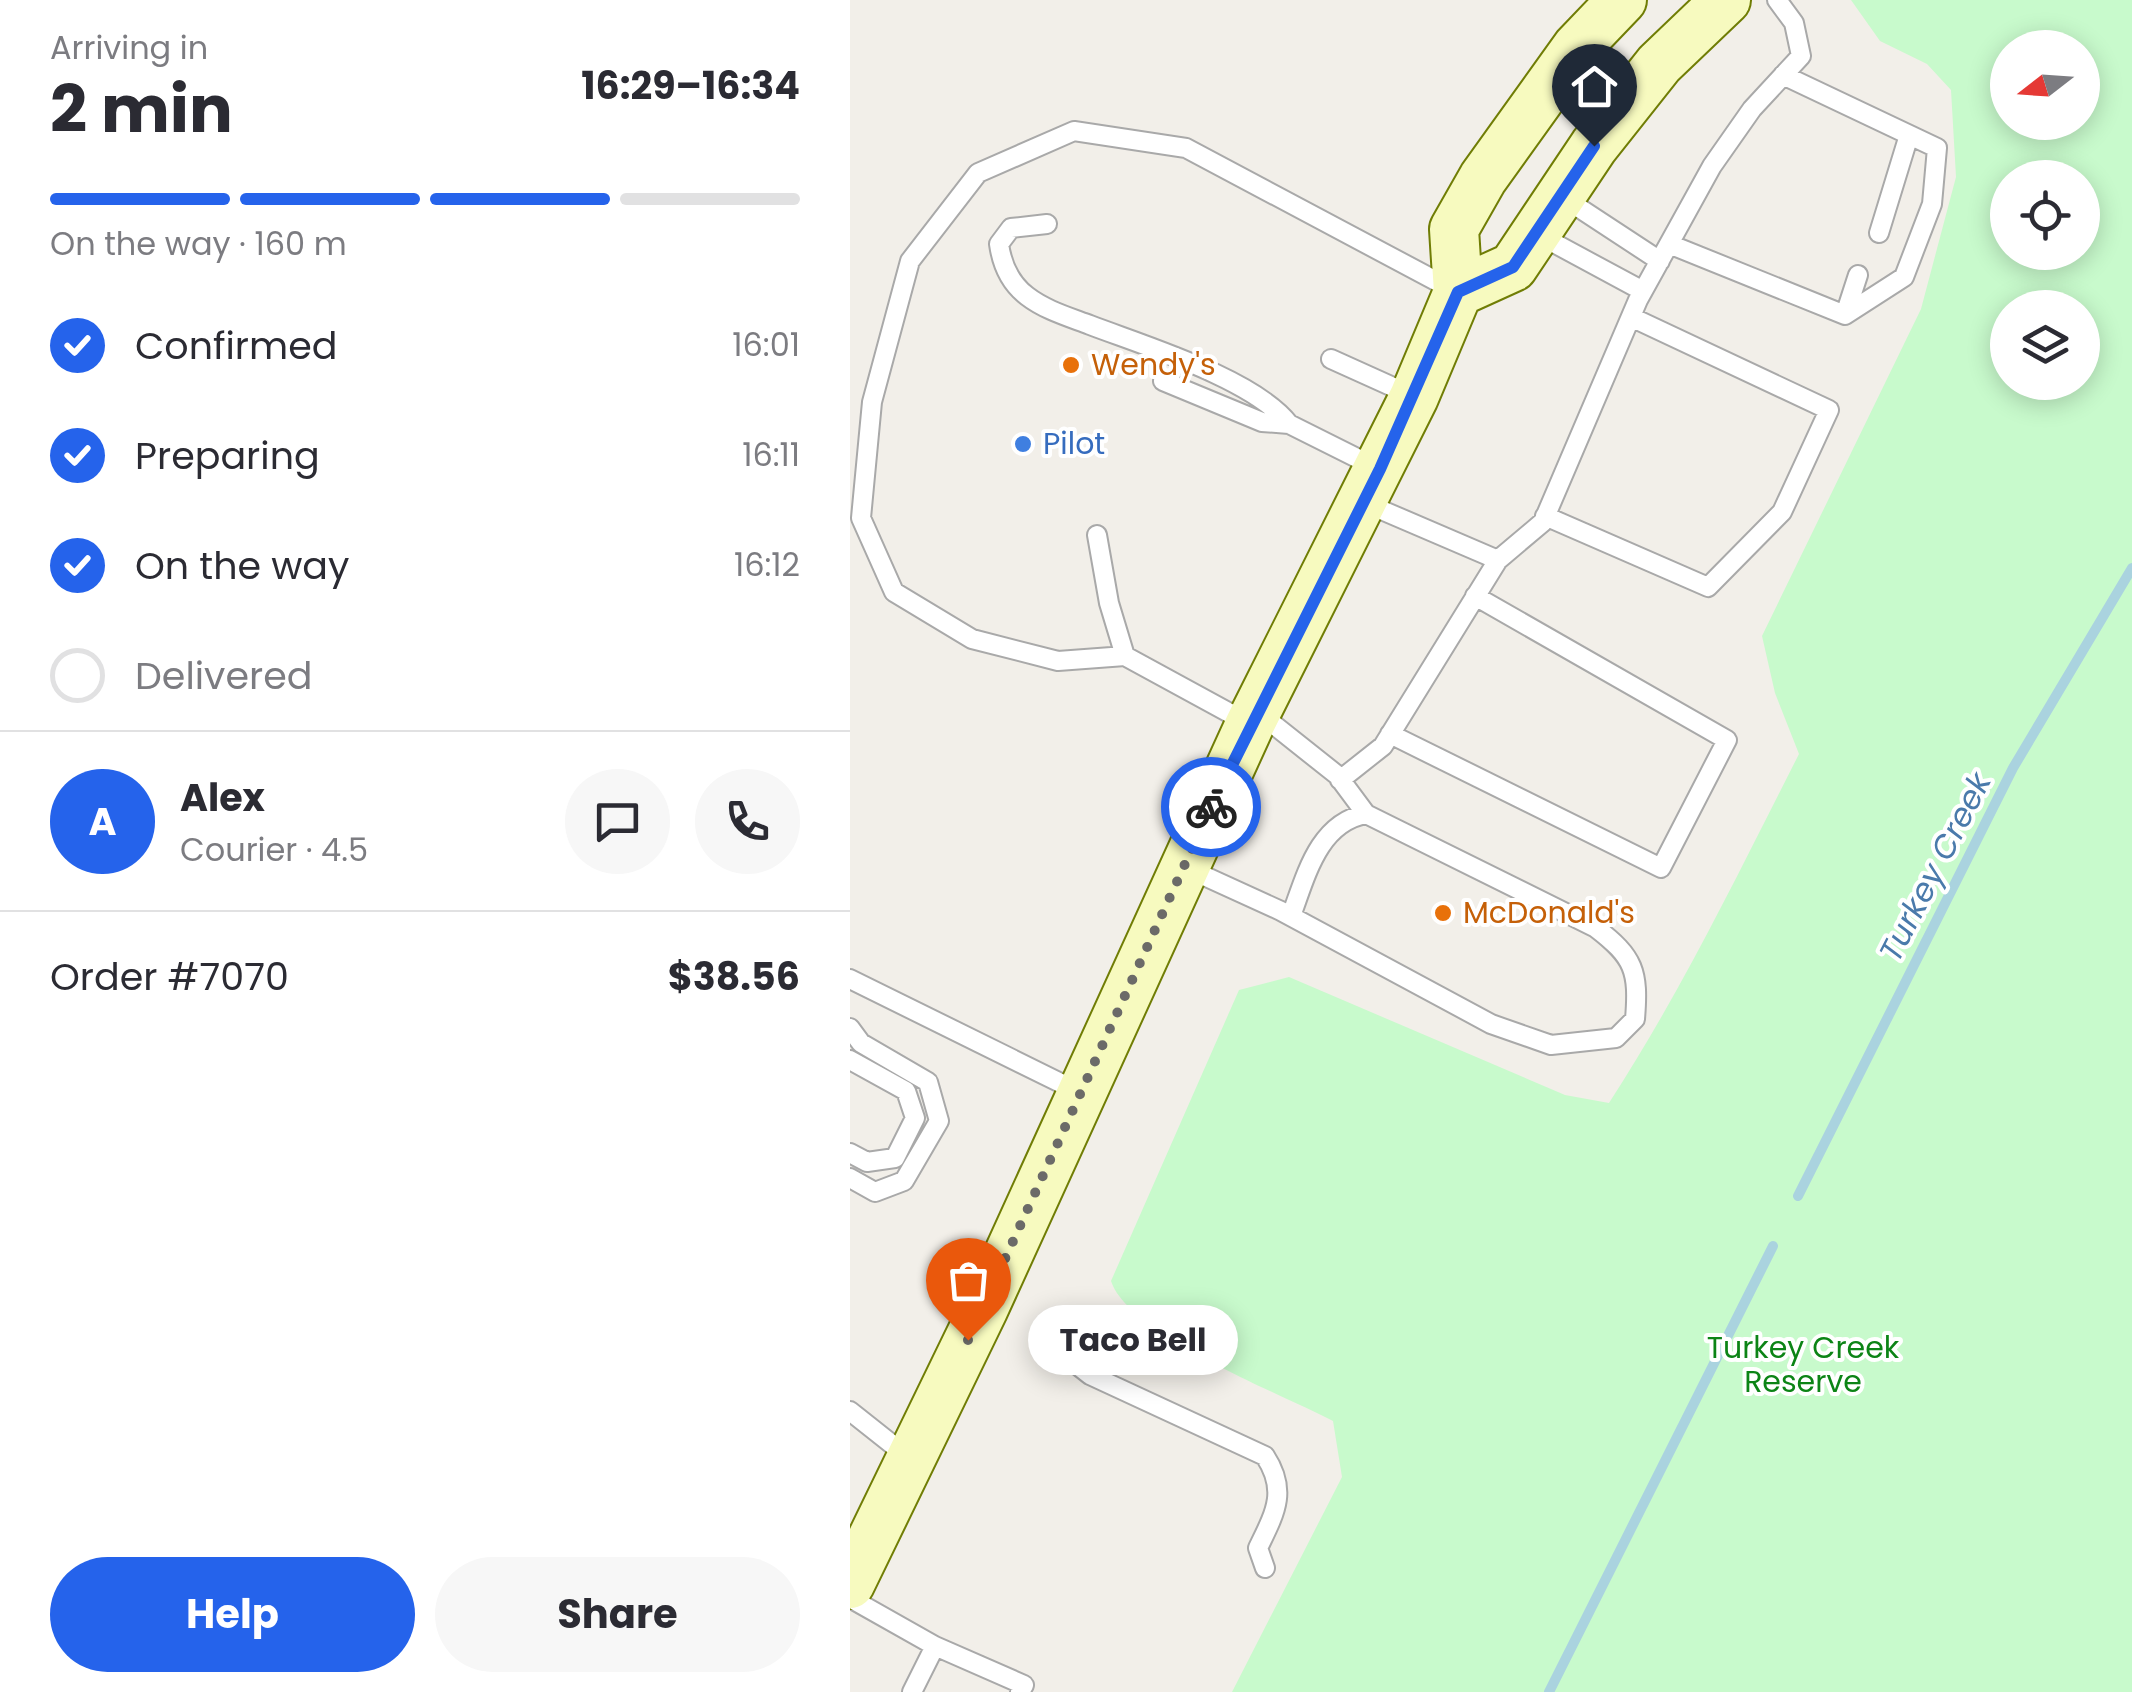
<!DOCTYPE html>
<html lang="en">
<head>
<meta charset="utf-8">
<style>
  :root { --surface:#fff; --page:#f7f7f7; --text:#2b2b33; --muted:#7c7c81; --line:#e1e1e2; --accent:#2563eb }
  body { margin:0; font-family:Poppins,sans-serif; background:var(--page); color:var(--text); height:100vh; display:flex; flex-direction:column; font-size:38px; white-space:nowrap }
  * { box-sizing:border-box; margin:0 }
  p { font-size:32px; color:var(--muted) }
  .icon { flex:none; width:55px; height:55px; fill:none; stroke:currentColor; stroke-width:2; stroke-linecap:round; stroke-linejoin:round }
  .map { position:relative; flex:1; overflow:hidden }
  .drawer { display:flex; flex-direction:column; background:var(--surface); width:850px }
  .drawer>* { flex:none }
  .needle { width:65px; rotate:253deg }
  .buttons { position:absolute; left:1140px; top:30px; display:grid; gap:20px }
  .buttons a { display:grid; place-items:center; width:110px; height:110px; border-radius:50%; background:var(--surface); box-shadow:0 5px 25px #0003; font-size:50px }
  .pin { position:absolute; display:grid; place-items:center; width:85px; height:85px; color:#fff; margin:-102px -42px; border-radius:50% 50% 50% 0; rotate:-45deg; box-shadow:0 0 10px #0007 }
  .pin .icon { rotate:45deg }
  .courier { position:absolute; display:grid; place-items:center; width:100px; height:100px; margin:-50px; border:8px solid #2563eb; border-radius:50%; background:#fff; color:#222; box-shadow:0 2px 12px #0007 }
  .bubble { position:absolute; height:70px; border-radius:35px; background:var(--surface); box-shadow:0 5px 25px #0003; font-size:32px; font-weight:700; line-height:70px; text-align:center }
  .head em { font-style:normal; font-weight:700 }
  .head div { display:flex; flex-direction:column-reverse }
  .head { display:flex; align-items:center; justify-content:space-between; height:170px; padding:0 50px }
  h1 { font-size:65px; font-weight:700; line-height:75px }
  .bar { display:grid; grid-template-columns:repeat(4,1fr); gap:15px 10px; align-content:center; height:120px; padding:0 50px }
  .bar i { height:12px; border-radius:8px; background:var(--line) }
  .bar .active { background:var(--accent) }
  .bar p { grid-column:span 4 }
  .line { display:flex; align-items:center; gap:25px; padding:0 50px; border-top:2px solid var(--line) }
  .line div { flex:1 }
  .round { display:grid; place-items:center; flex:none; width:105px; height:105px; border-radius:52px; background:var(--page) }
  ol { padding:0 50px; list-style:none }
  li { display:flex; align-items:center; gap:30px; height:110px }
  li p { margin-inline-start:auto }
  li .icon { padding:10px; border-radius:50%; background:var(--accent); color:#fff; stroke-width:4 }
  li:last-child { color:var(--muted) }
  li i { width:55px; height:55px; border:5px solid var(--line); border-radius:50% }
  .primary-button { display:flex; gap:20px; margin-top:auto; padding:20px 50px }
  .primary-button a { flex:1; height:115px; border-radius:60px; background:var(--accent); color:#fff; font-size:40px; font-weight:700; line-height:115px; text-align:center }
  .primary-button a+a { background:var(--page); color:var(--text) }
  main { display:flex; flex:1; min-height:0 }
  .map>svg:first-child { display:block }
  .park { fill:#c8facc; fill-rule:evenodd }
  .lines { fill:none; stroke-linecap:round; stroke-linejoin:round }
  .stream { stroke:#aad3df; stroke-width:10 }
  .service-casing { stroke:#a9a9a9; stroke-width:22 }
  .secondary-casing { stroke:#707d05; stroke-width:52 }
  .service { stroke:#fff; stroke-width:18 }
  .secondary { stroke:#f7fabf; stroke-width:48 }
  .done { stroke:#6b6a68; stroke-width:10; stroke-dasharray:0 18 }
  .route { stroke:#2563eb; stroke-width:12 }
  .food-dot { fill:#e8710a; stroke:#fff; stroke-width:4 }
  .shop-dot { fill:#3f7fe0; stroke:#fff; stroke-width:4 }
  .labels { text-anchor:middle; stroke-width:8; stroke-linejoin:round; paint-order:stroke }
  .food-label { font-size:30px; fill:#c56008; stroke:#fff; text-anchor:start }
  .shop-label { font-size:30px; fill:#366cbe; stroke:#fff; text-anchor:start }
  .park-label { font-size:30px; fill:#0c8416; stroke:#fff }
  .water-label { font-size:32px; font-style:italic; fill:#4a7aab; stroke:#fff }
</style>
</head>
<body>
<main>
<section class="drawer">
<div class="head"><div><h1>2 min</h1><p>Arriving in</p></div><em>16:29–16:34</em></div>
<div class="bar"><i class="active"></i><i class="active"></i><i class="active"></i><i></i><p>On the way · 160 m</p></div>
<ol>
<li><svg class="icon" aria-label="check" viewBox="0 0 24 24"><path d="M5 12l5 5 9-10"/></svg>Confirmed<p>16:01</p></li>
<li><svg class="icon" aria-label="check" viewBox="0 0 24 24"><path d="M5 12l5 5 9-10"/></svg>Preparing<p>16:11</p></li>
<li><svg class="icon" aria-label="check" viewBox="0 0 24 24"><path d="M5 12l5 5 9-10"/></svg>On the way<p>16:12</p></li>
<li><i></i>Delivered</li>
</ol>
<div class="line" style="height:180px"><b class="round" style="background:var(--accent);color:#fff">A</b><div><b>Alex</b><p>Courier · 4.5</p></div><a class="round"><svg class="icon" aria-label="chat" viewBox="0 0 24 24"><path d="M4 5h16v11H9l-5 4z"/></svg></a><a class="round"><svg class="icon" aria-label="phone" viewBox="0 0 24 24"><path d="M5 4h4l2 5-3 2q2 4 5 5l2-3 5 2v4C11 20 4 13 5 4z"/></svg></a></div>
<div class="line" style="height:130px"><div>Order #7070</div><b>$38.56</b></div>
<div class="primary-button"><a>Help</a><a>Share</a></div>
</section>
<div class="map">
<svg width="1282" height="1692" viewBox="0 0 1282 1692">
  <rect width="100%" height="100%" fill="#f2efe9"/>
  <!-- park -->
  <path class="park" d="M1001 0H1282V1692H382L492 1477 483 1421C431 1394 278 1334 261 1281L389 990 439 977 715 1095 759 1103C831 992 889 872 949 754L925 693 912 636 1071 309 1106 177 1101 90 1077 64 1030 41ZM1158 48H1232V122H1158ZM1158 178H1232V252H1158ZM1158 308H1232V382H1158Z"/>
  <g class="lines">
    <!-- stream -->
    <path class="stream" d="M948 1196 1163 768 1282 568
      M699 1692 923 1246"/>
    <defs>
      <path id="service" d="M714 198 810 261
        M197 224 161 228 149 244C152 265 160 283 177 296 195 310 219 317 240 325 295 346 404 379 439 424
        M1029 233 1059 135
        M689 235 793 291
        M819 244 995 315 1054 277 1082 204 1087 148 933 75
        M995 315 1008 275
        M481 359 563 396
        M313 381 412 422 439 424 525 467
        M515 503 648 560
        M695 516 858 587 932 512 979 410 781 317
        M247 535 259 603 275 656 398 723
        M275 656 208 661 122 639 44 592 11 518 22 402 60 261 128 173 224 131 336 148 605 291
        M540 734 811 868 877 740 625 596
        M490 780 533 746 648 560 693 522 788 300 862 166 902 109 951 56 944 23 927 0
        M339 869 431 911 641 1024 701 1045 766 1038 785 1019C789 971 784 957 746 928L516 814 487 775 409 713
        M441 916C456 876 468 823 516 814
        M0 979 231 1093
        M0 1028 11 1043 78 1082 89 1121 54 1181 25 1192 0 1178
        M0 1060 56 1091 65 1118 45 1158 17 1162 0 1153
        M212 1353 240 1375 415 1456C438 1491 425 1513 408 1548L415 1568
        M0 1411 58 1457
        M0 1598 85 1646 174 1685 170 1692
        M62 1692 85 1646"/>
      <path id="secondary" d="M608 292 663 267 744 146 809 64 876 0
        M0 1584 133 1310 400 724 564 397 608 292 604 229 633 178 727 47 772 0"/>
    </defs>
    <!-- service casing -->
    <use href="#service" class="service-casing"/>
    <!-- secondary casing -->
    <use href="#secondary" class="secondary-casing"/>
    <!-- service -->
    <use href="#service" class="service"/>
    <!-- secondary -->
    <use href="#secondary" class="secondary"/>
  </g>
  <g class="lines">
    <!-- done -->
    <path class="done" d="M118 1340 361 807"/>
    <!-- route -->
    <path class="route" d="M361 807 530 469 608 292 663 267 744 146"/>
  </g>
  <!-- markers -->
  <g class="food-dot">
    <circle cx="221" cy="365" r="10"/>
    <circle cx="593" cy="913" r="10"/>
  </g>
  <circle class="shop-dot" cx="173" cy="444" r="10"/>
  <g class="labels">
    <!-- food labels -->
    <g class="food-label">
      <text x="241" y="375">Wendy's</text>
      <text x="613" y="923">McDonald's</text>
    </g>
    <!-- shop labels -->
    <g class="shop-label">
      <text x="193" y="454">Pilot</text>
    </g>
    <!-- park labels -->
    <g class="park-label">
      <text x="953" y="1358">Turkey Creek<tspan x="953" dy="34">Reserve</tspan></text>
    </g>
    <!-- water labels -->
    <g class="water-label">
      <text transform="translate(1085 867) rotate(-63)" y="11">Turkey Creek</text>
    </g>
  </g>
</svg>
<div class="buttons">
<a><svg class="needle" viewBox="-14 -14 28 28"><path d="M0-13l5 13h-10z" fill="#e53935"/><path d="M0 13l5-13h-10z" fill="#7c7c81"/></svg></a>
<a><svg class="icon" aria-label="locate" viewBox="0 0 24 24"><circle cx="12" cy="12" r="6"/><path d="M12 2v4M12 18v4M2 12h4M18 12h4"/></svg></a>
<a><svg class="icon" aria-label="layers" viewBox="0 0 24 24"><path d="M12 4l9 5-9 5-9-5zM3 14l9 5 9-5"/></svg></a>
</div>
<div class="pin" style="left:118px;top:1340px;background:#ea580c"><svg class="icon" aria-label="bag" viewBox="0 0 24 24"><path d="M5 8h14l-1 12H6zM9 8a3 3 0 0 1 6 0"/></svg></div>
<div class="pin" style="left:744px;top:146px;background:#1f2937"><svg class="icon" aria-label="home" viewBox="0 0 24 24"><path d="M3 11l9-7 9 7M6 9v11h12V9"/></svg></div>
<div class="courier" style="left:361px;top:807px"><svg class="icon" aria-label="bike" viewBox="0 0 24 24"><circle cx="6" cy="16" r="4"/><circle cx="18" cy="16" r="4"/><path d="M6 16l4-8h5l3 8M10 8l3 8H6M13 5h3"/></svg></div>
<div class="bubble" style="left:178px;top:1305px;width:210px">Taco Bell</div>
</div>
</main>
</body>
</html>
